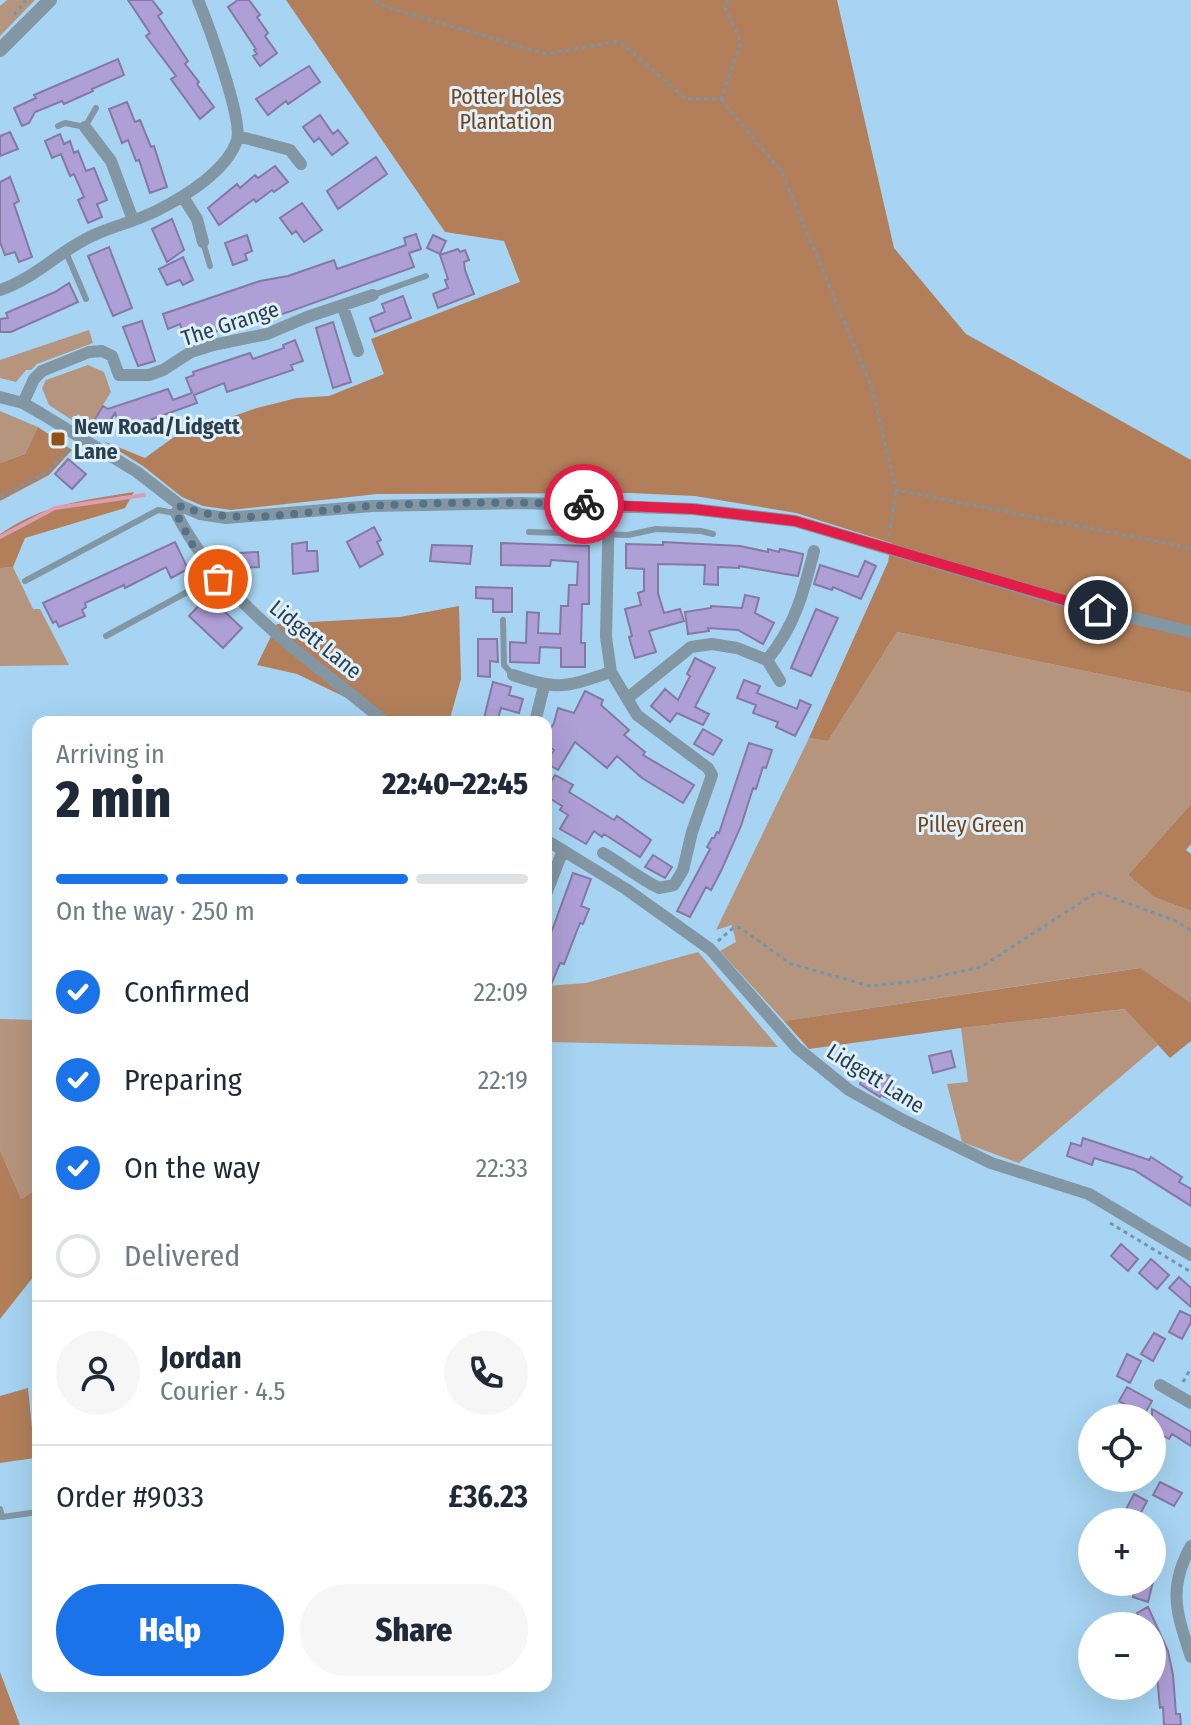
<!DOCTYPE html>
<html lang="en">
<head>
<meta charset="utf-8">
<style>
  :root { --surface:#fff; --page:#f6f6f7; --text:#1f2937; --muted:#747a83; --line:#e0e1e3; --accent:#1a73e8 }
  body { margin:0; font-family:"Fira Sans Condensed",sans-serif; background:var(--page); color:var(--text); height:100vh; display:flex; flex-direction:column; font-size:30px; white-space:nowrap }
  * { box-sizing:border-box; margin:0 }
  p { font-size:26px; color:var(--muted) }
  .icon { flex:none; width:44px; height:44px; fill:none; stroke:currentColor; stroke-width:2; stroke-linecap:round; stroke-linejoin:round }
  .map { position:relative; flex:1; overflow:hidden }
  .drawer { position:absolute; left:32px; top:716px; width:520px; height:976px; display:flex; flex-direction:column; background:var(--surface); border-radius:16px; box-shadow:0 8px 32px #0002 }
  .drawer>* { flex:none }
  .tools { position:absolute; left:1078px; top:1404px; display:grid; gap:16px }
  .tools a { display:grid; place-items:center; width:88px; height:88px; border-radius:50%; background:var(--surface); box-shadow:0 8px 32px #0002; font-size:40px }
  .pin { position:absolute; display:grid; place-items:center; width:68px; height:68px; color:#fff; margin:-34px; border:4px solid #fff; border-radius:50%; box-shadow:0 2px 8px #0007 }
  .courier { position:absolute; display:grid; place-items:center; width:80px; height:80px; margin:-40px; border:6px solid #e11d48; border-radius:50%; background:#fff; color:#222; box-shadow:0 2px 10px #0007 }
  .headline em { font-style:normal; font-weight:800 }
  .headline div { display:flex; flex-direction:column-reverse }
  .headline { display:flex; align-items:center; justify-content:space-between; height:136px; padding:0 24px }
  h1 { font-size:52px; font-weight:800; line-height:60px }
  .bar { display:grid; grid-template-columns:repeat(4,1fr); gap:12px 8px; align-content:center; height:96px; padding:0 24px }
  .bar i { height:10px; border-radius:6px; background:var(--line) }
  .bar .active { background:var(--accent) }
  .bar p { grid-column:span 4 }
  .line { display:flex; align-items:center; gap:20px; padding:0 24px; border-top:2px solid var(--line) }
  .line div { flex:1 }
  .round { display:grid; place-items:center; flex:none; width:84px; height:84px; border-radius:42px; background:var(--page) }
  ol { padding:0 24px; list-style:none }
  li { display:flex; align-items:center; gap:24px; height:88px }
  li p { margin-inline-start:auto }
  li .icon { padding:8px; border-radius:50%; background:var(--accent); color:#fff; stroke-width:4 }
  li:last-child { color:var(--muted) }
  li i { width:44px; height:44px; border:4px solid var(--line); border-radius:50% }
  .button { display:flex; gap:16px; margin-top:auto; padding:16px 24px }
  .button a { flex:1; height:92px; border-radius:48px; background:var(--accent); color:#fff; font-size:32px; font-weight:800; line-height:92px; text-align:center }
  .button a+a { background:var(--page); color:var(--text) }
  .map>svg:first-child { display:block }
  .green { fill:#b6957e }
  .forest { fill:#b27f5a }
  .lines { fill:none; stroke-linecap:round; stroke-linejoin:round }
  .stream { stroke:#de9db3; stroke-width:4 }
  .building { fill:#ae9fd7; stroke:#8579a3; stroke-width:2 }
  .path { stroke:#7396ad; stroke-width:3; stroke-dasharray:4 4; stroke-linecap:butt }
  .service { stroke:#8396a3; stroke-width:6 }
  .minor { stroke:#8396a3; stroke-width:12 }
  .tertiary { stroke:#8396a3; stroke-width:14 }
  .done { stroke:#567285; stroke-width:8; stroke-dasharray:0 14.4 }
  .route { stroke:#e11d48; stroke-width:10 }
  .poi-dot { fill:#905118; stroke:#def1fd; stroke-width:3 }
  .labels { text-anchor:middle; stroke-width:6; stroke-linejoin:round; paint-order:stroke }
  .park-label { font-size:22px; fill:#764419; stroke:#def1fd }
  .street-label { font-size:22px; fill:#2b3e4a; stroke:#def1fd }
  .poi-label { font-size:22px; font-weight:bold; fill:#2b3e4a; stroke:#def1fd; text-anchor:start }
</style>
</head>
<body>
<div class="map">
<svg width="1191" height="1725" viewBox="0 0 1191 1725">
  <rect width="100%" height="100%" fill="#a6d4f2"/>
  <!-- green -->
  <path class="green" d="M7 0H35L0 36V6Z
    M89 330 93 343 37 364 31 370H26L16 382 0 378V360Z
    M88 365 104 372 111 392 91 424 78 414 72 420 49 405 42 388 46 380Z
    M0 411 38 427 25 454 0 463Z
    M13 567 33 609H40L69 665 0 666V568Z
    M897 632 1191 693V804L1128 875 1154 897 1191 911V1003L1139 968 784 1021 720 951 736 942 732 925 716 930 809 738 828 741Z
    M698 952 778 1047 546 1042V986L586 983Z
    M1126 1009 1158 1045 1019 1163 962 1142 947 1084 968 1082 961 1028Z
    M0 1019 38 1020V1188L21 1199 0 1150Z"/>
  <!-- forest -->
  <path class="forest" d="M286 0H837L894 248 966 334 1191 460V693L897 632 828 741 809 738 888 562 891 543 796 513 695 496 630 493 377 494 231 510 203 506 182 497 143 466 103 441 145 458 174 437 257 408 297 398 329 396 384 374 371 339 520 282 504 241 445 232Z
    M38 427 72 450 49 475 0 501V463L25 454Z
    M134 492 125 508 25 538 13 567 0 568V534C47 503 80 501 134 492Z
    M459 606 461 679 449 722H383L347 698 297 674 257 665 277 624 400 617Z
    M1191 804V844L1186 850 1191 854V911L1154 897 1128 875Z
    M1140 968 1191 1003V1041L1170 1058 1125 1009 961 1028 809 1049 784 1021Z
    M0 1150 21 1199 38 1188V1271L0 1319Z
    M28 1388 35 1458 0 1463V1396Z
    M0 1672 20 1725H0Z"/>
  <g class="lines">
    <!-- stream -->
    <path class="stream" d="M0 537 55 508 144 495"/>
  </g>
  <!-- building -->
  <path class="building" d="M128 0H152L162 13 158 16 188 61 185 64 199 82 197 84 214 107 200 119 171 79 176 76 146 36 150 33Z
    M238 0H249L260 15 257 17 268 33 265 36 277 53 260 66 253 56 257 54 254 50 256 49 228 7Z
    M118 59 124 75 92 89 93 91 64 104 62 101 35 112 29 123 22 126 14 108 36 98 34 95Z
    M309 66 320 82 288 104 286 101 268 115 256 99Z
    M127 102 135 122 140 120 151 147 154 146 167 187 150 193 139 160 136 161 128 140 122 143 109 109Z
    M320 115 333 134 338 130 348 143 332 155 319 138 314 142 303 127Z
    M10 132 18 149 0 156V136Z
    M60 134 64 144 70 141 74 153 78 151 86 171 94 168 107 200 97 204 102 217 88 223 78 200 84 197 74 174 70 176 61 154 52 158 45 141Z
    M376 157 387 174 338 209 327 191Z
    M275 166 288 182 274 192 272 190 256 202 254 199 219 225 208 208 237 184 240 188 255 175 258 178Z
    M10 177 19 201 14 204 32 257 19 262 15 252 5 255 0 242V182Z
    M302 203 322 230 304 242 296 231 292 234 280 218Z
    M172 219 184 250 167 262 152 229Z
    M416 234 421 249 409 253 414 267 252 325 251 322 243 325 242 323 186 341 180 324 168 329 163 314 260 281 288 276 334 260 337 269 406 245 404 238Z
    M247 235 252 251 245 254 247 260 233 265 225 243Z
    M433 235 446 241 440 254 427 248Z
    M109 247 132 308 113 316 88 256Z
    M458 249 460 252 465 250 469 260 464 262 465 270 474 294 438 308 433 294 448 288 445 280 448 279 440 255Z
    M183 257 193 280 183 285 180 280 167 285 159 269Z
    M69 283 78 302 11 332H0V319L8 318 6 313 55 292Z
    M403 296 411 318 375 332 370 318 385 312 382 304Z
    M142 321 155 361 138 366 123 327Z
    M333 322 351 382 333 388 316 328Z
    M295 340 303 361 291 365 293 370 227 392 224 383 194 395 197 403 144 422 121 428 115 413 106 427 95 419 103 406 108 409 168 389 173 400 192 393 186 378 194 375 193 372 250 353 253 359 284 348 283 345Z
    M68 459 86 474 72 489 55 474Z
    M374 527 381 540 377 542 383 554 360 567 347 542Z
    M175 542 188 569 171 578 166 567 125 588 124 585 85 603 86 607 82 610 85 616 59 627 56 621 53 623 43 603Z
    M307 542V551H317L318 571 293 574 292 544Z
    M663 542 740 546 768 552V549L779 552 780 549 803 554 802 560 798 576 739 566V568L718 567V585L704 584 705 565 658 564V593L664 613 680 609 684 621 649 631 656 652 635 658 629 637 632 636 625 609 641 605 638 593 644 591V569L626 568V544L663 545Z
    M501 543 589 546V604H582L581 643H585V667H561V648L540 647 539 663 510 662V642L526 643 527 612 539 613 538 633 560 634 561 606H568L569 585H577L578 562 551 560 550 566 501 565Z
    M432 545 472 546 470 564 430 561Z
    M258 552 259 567 240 568V553Z
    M865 561 876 566 861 599 833 587 832 590 814 584 820 565 858 577Z
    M476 587 512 588V612H493V599L476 598Z
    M745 595 759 598 755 613 774 623 763 644 738 630 708 628 709 631 688 634 685 612 711 608V606L742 608Z
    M208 596 242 628 223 648 189 616Z
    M816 609 838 618 811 676 791 668Z
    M478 639H497L498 662 490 661V677L478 676Z
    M695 658 715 668 695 707 709 714 703 725 677 713 670 722 651 706 665 689 678 700 690 676 687 674Z
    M744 680 760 686 757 693 797 709 800 700 811 705 795 736 776 727 778 722 753 713 756 705 737 698Z
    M493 682 511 687 509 695 523 699 519 713 501 708 497 722H483Z
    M585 691 603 700 601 705 629 730 624 735 645 752 643 755 694 785 683 803 642 778 617 756 607 768 575 742 558 770 546 763 554 750 546 745V736L554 723 558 708 574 713Z
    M703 729 722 740 713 755 694 744Z
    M749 743 772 750 766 768 763 767 756 789 753 788 741 826 721 871 711 890 706 887 690 917 677 911 710 849 707 847 712 838H714L717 832 719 833Z
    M555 775 573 785 569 792 614 820 617 816 651 840 640 857 604 834 602 837 594 831 586 844 560 829 568 815 560 810 562 806 546 796V790Z
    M653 855 672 867 665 878 645 867Z
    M573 873 591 879 581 906 589 909 583 924 580 923 564 964 560 963 546 997V947Z
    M951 1051 955 1067 933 1073 929 1056Z
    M880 1072 890 1076 886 1084 914 1097 908 1108 881 1095 880 1097 860 1084 864 1073 877 1080Z
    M1083 1138 1149 1160 1151 1157 1182 1177 1179 1182 1191 1189V1206L1134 1170 1094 1158 1092 1165 1067 1156 1071 1143 1081 1146Z
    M1121 1244 1138 1259 1128 1271 1111 1256Z
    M1151 1259 1169 1275 1157 1289 1139 1273Z
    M1179 1277 1191 1288V1307L1169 1288Z
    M1180 1311 1191 1316V1322L1182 1339 1169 1332Z
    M1154 1333 1165 1339 1153 1361 1141 1354Z
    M1127 1354 1141 1361 1130 1383 1117 1376Z
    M1127 1387 1152 1401 1144 1415 1119 1401Z
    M1152 1409 1191 1432V1446L1172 1434 1169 1439 1152 1429Z
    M1160 1482 1182 1493 1174 1506 1153 1495Z
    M1134 1494 1147 1501 1136 1522 1123 1515Z
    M1137 1582H1153L1148 1602 1133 1597Z
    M1148 1607 1168 1651 1173 1675 1176 1714H1180L1181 1725H1164L1163 1707 1160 1708 1157 1676 1152 1654V1626H1142L1137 1613Z"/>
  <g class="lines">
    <!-- path -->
    <path class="path" d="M376 0 380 5 546 54 619 41 686 99H721L741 42 725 8 728 0
      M14 15 26 0
      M721 99 782 173 872 388 896 490 1191 548
      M0 497 47 472 71 447
      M889 536 896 490
      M718 941 733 928 739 927 791 964 870 986 917 981 981 967 1097 892 1176 921 1191 931
      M1110 1223 1191 1272
      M1183 1382 1191 1368"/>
    <!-- service -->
    <path class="service" d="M58 126 65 123 85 127 96 108
      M203 242 210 266
      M65 250 86 299
      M373 295 426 276
      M529 532 628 535 656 529 701 531 713 534
      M25 581 158 510 175 513
      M503 620 504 665 513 675
      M106 636 191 590 218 579
      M0 1509 2 1517 38 1512"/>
    <!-- minor -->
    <path class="minor" d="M85 127 111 161 133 220
      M238 136 290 150 301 164
      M183 197 197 219 203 242
      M0 290C36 278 60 250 94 235 114 226 136 221 156 211 184 197 227 171 237 140 243 119 208 24 198 0
      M343 307 358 351
      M0 397 23 403 42 414 137 472 181 506 200 514 226 518 372 506 521 503 693 509 795 521 1071 603 1191 632
      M23 403 34 379 42 371 89 352 102 351 112 356 119 375H149L163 370 191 352 213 345 267 334 307 317 373 295
      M181 506 176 513C223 604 309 658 385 722
      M767 660C795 626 803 594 814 551
      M513 675C559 691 566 687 611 672
      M629 697 691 647 712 644 737 648 767 660 780 681
      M535 722 544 686
      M546 840 626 889 710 949 797 1048 849 1090 903 1120 991 1163 1089 1194 1191 1255
      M603 853C622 864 639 878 659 888L674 885 683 870 692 832 712 775 708 768 637 715 611 672 606 637 609 505
      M546 894 563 850
      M1160 1385 1191 1403
      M1191 1546C1167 1589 1177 1614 1191 1657"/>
    <!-- tertiary -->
    <path class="tertiary" d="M0 50 50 0"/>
  </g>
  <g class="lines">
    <!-- done -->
    <path class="done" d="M218 579 192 544 176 513 181 506C234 528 311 510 369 506 440 502 513 502 584 504"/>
    <!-- route -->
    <path class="route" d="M584 504 693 509 795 521 1098 610"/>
  </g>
  <!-- markers -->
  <rect class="poi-dot" x="50" y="431" width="16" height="16" rx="4"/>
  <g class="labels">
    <!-- park labels -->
    <g class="park-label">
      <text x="506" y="104">Potter Holes<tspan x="506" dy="25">Plantation</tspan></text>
      <text x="971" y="832">Pilley Green</text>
    </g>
    <!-- street labels -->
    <g class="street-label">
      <text transform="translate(230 323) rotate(-18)" y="8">The Grange</text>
      <text transform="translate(316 639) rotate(39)" y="8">Lidgett Lane</text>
      <text transform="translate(876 1078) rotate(32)" y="8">Lidgett Lane</text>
    </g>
    <!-- poi labels -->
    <g class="poi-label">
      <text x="74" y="434">New Road/Lidgett<tspan x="74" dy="25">Lane</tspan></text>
    </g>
  </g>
</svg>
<div class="tools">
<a><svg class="icon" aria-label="locate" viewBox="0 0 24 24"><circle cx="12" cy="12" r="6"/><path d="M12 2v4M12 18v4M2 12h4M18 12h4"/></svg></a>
<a>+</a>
<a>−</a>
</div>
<div class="pin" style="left:218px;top:579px;background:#ea580c"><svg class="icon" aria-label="bag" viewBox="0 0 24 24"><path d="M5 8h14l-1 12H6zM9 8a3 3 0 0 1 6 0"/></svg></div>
<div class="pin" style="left:1098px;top:610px;background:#1f2937"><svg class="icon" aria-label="home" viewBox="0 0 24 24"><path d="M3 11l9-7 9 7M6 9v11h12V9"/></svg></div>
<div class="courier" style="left:584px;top:504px"><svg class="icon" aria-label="bike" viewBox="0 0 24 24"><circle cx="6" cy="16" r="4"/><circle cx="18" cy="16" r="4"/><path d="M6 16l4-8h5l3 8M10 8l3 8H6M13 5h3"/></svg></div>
<section class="drawer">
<div class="headline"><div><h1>2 min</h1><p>Arriving in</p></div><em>22:40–22:45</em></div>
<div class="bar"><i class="active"></i><i class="active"></i><i class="active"></i><i></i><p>On the way · 250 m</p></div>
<ol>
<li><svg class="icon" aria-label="check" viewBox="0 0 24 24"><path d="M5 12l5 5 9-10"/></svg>Confirmed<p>22:09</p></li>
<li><svg class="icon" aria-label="check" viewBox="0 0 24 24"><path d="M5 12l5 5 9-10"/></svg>Preparing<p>22:19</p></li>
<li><svg class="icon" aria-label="check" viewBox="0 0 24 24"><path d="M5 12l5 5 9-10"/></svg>On the way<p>22:33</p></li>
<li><i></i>Delivered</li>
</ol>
<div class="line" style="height:144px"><a class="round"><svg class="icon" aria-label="person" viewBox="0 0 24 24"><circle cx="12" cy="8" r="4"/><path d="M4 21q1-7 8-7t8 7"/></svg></a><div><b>Jordan</b><p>Courier · 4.5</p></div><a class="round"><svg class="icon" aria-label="phone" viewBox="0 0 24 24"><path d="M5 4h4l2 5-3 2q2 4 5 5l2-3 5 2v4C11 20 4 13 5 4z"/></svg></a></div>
<div class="line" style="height:104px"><div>Order #9033</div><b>£36.23</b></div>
<div class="button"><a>Help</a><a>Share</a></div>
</section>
</div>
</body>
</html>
